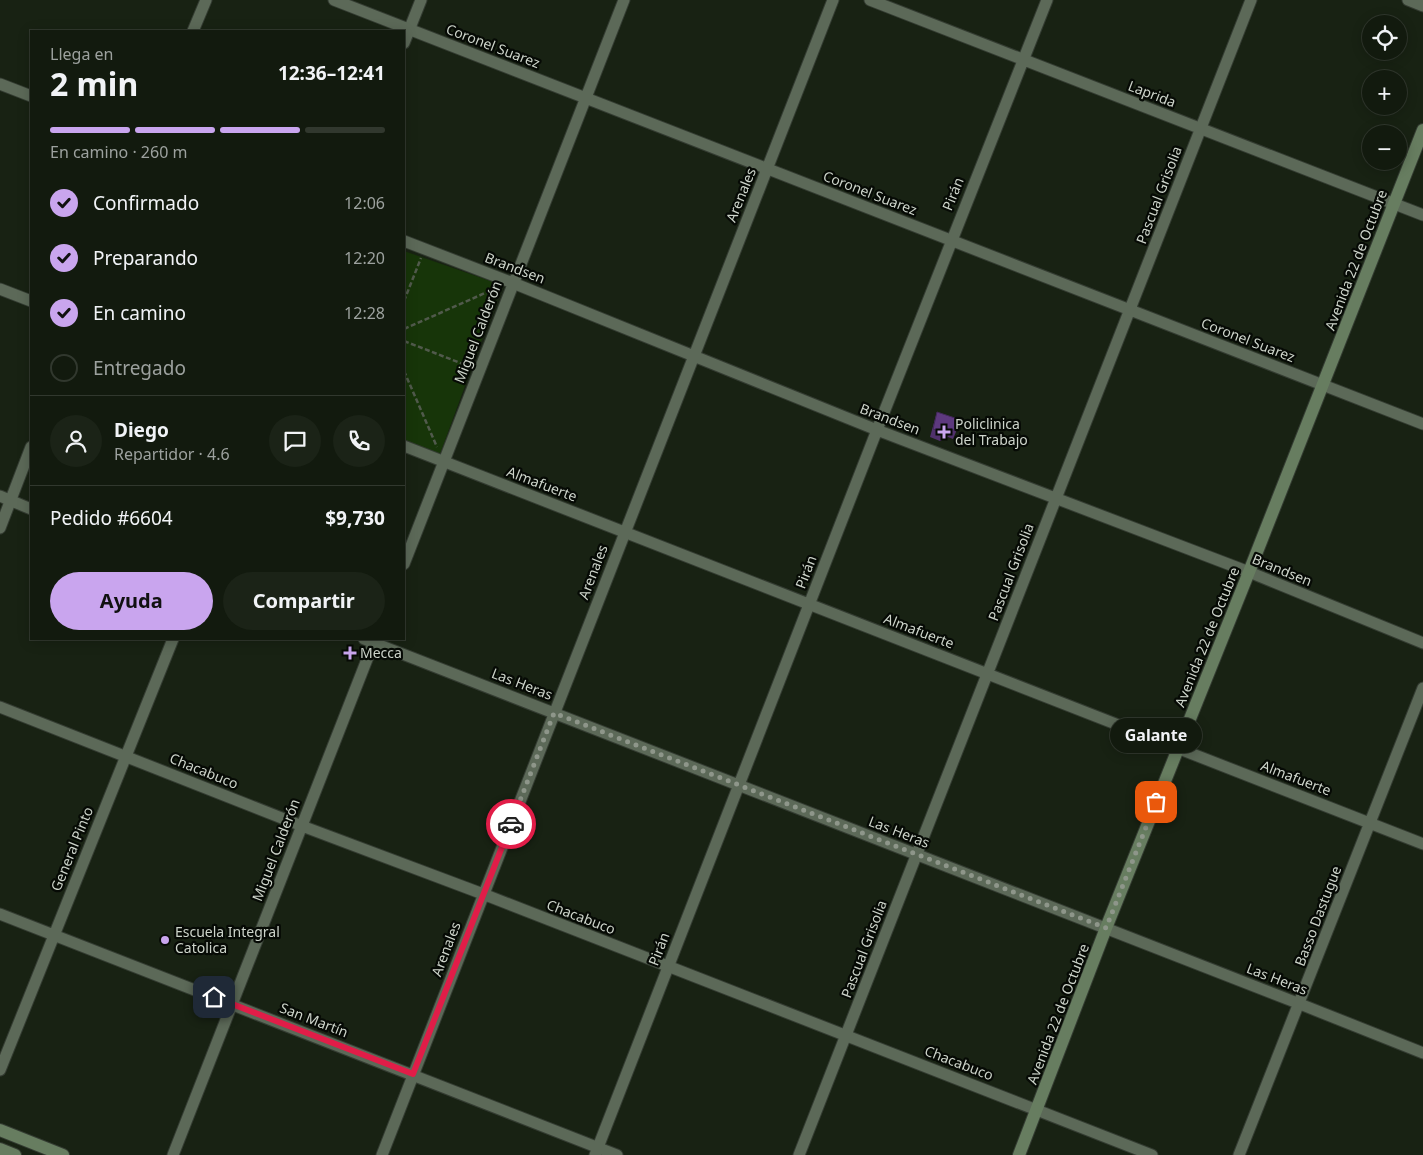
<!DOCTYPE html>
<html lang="es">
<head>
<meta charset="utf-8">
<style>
  :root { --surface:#121a0e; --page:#1b2317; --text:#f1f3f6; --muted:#9ca19e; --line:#31382e; --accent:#c9a5ee }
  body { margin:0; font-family:"Noto Sans",sans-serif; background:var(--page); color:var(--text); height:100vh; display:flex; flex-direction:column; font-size:19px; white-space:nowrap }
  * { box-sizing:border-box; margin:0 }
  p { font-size:16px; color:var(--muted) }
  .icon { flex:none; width:28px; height:28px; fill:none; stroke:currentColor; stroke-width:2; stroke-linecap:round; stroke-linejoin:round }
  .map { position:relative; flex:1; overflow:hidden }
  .panel { position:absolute; left:30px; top:30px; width:375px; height:610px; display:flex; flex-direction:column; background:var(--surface); border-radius:0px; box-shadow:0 2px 12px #0003,0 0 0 1px var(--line) }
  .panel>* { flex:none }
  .fabs { position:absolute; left:1362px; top:15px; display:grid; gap:10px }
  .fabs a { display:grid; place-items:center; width:45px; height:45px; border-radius:50%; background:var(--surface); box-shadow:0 2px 12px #0003,0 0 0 1px var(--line); font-size:25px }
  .pin { position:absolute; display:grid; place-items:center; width:42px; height:42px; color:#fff; margin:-21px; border-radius:10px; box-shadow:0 2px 8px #0006 }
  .courier { position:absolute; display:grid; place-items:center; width:50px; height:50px; margin:-25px; border:4px solid #e11d48; border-radius:50%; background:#fff; color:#222; box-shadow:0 1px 6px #0007 }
  .bubble { position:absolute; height:35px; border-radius:18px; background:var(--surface); box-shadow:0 2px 12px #0003,0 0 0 1px var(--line); font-size:16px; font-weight:700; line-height:35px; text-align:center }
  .headline em { font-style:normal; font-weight:700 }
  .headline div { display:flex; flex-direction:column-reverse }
  .headline { display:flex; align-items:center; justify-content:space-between; height:85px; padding:0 20px }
  h1 { font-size:32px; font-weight:700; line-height:38px }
  .bar { display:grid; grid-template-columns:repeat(4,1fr); gap:8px 5px; align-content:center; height:60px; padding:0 20px }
  .bar i { height:6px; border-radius:4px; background:var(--line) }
  .bar .selected { background:var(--accent) }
  .bar p { grid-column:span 4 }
  .line { display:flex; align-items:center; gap:12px; padding:0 20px; border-top:1px solid var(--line) }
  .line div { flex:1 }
  .round { display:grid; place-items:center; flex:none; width:52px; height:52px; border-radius:26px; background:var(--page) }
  ol { padding:0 20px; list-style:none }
  li { display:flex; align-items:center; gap:15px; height:55px }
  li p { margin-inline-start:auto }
  li .icon { padding:5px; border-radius:50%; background:var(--accent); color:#111; stroke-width:4 }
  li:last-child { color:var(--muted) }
  li i { width:28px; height:28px; border:2px solid var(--line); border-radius:50% }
  .action { display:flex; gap:10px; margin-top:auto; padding:10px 20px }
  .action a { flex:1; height:58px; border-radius:30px; background:var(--accent); color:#111; font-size:20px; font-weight:700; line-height:58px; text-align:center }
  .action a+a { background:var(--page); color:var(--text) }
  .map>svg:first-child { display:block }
  .green { fill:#173509 }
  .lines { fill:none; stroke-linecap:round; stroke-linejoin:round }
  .street-casing { stroke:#343c32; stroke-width:13 }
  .secondary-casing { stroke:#343c32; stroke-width:14 }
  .path { stroke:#515a4c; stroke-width:2.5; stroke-dasharray:5 2.5; stroke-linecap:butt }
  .street { stroke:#5c6958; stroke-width:11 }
  .secondary { stroke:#677d60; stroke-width:12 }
  .wall { fill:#50316c }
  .shaded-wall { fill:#412858 }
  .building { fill:#5d397e; stroke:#412858 }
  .done { stroke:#8e968a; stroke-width:5; stroke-dasharray:0 9 }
  .route { stroke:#e11d48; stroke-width:6 }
  .poi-dot { fill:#c9a5ee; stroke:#060a05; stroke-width:2 }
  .labels { text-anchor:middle; stroke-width:4.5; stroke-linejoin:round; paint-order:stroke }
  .street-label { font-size:14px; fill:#cdd4ca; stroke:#060a05 }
  .poi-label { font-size:14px; fill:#cdd4ca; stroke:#060a05; text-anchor:start }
</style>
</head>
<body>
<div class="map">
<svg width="1423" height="1155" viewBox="0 0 1423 1155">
  <rect width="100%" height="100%" fill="#182213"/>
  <!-- green -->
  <path class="green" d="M404 251 502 285 440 454 404 440Z"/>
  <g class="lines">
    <defs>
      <path id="street" d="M334 0 1423 424
        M870 0 1423 215
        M1408 0 1423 6
        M193 31 206 0
        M404 43 421 0
        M0 84 31 96
        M404 241 513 283 877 430 1249 572 1423 643
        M0 289 31 301
        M404 446 1423 844
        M0 496 31 509
        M0 528 31 447
        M404 564 624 0
        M364 639 1300 1004 1423 1053
        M0 707 302 826 483 894 1152 1155
        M0 914 617 1155
        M0 1070 173 639
        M173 1155 375 639
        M382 1155 833 0
        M595 1155 877 430 1047 0
        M799 1155 1251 0
        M1239 1155 1423 688"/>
      <path id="secondary" d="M0 1130 63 1155
        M0 1149 15 1155
        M1019 1155 1106 928 1249 572 1423 130"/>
    </defs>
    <!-- street casing -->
    <use href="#street" class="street-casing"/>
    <!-- secondary casing -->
    <use href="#secondary" class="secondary-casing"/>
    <!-- path -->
    <path class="path" d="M404 301 421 258
      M404 329 494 289
      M404 329V340
      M404 341 468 366
      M404 371 437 447"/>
    <!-- street -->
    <use href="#street" class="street"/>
    <!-- secondary -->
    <use href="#secondary" class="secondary"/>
  </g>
  <!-- wall -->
  <path class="wall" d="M937 412 958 427 953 439 948 437 940 441 930 437Z"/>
  <!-- shaded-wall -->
  <path class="shaded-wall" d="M951 429 948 437 940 441 943 433Z"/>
  <!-- building -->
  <path class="building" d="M937 412 961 420 956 431 951 429 943 433 933 429Z"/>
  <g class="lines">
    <!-- done -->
    <path class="done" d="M511 824 554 713 1106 928 1156 802"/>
    <!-- route -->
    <path class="route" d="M214 997 413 1074 511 824"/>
  </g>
  <!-- markers -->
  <g class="poi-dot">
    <path d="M941.5 424.5h5v5h5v5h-5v5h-5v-5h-5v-5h5z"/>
    <path d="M347.5 645.5h5v5h5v5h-5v5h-5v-5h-5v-5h5z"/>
    <circle cx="165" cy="940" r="5"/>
  </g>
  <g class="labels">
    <!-- street labels -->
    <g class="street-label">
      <text transform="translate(493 46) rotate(21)" y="5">Coronel Suarez</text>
      <text transform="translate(1152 94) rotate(21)" y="5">Laprida</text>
      <text transform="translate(870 193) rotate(21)" y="5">Coronel Suarez</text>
      <text transform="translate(953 194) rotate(-68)" y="5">Pirán</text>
      <text transform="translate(741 195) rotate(-68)" y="5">Arenales</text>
      <text transform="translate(1159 195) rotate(-69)" y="5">Pascual Grisolia</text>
      <text transform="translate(1356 260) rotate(-69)" y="5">Avenida 22 de Octubre</text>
      <text transform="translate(515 268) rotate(21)" y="5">Brandsen</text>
      <text transform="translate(478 332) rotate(-69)" y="5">Miguel Calderón</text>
      <text transform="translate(1248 340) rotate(21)" y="5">Coronel Suarez</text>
      <text transform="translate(890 419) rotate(21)" y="5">Brandsen</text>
      <text transform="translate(542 484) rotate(21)" y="5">Almafuerte</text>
      <text transform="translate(1282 570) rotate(22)" y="5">Brandsen</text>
      <text transform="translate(593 572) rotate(-69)" y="5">Arenales</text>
      <text transform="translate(806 572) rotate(-69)" y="5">Pirán</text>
      <text transform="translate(1011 572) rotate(-69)" y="5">Pascual Grisolia</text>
      <text transform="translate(919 631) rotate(21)" y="5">Almafuerte</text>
      <text transform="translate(1207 637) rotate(-68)" y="5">Avenida 22 de Octubre</text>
      <text transform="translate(522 684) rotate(21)" y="5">Las Heras</text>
      <text transform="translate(204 771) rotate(22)" y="5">Chacabuco</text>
      <text transform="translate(1296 778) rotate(21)" y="5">Almafuerte</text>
      <text transform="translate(899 832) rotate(21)" y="5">Las Heras</text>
      <text transform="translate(72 849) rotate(-68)" y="5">General Pinto</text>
      <text transform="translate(276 850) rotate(-69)" y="5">Miguel Calderón</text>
      <text transform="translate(1318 916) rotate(-69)" y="5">Basso Dastugue</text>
      <text transform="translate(581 917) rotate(21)" y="5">Chacabuco</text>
      <text transform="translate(446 949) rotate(-69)" y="5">Arenales</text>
      <text transform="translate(659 949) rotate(-69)" y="5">Pirán</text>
      <text transform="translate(864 949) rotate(-69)" y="5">Pascual Grisolia</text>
      <text transform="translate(1277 979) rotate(21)" y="5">Las Heras</text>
      <text transform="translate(1058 1014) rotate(-69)" y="5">Avenida 22 de Octubre</text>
      <text transform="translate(314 1020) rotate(21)" y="5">San Martín</text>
      <text transform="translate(959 1063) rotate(21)" y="5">Chacabuco</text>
    </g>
    <!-- poi labels -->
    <g class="poi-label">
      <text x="955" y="429">Policlinica<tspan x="955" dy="16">del Trabajo</tspan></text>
      <text x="360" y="658">Mecca</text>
      <text x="175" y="937">Escuela Integral<tspan x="175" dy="16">Catolica</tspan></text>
    </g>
  </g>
</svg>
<div class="fabs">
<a><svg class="icon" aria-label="locate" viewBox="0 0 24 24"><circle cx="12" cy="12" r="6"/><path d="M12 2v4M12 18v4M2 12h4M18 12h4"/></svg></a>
<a>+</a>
<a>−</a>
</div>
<div class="pin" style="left:1156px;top:802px;background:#ea580c"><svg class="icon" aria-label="bag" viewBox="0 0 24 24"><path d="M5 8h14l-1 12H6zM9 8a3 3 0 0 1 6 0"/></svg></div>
<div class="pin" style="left:214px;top:997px;background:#1f2937"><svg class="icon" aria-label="home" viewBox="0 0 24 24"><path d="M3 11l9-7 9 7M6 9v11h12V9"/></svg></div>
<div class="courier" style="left:511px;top:824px"><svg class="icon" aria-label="car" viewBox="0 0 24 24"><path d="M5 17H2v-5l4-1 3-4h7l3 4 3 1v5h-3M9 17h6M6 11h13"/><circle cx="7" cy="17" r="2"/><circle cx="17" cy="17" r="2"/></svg></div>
<div class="bubble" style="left:1110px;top:718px;width:92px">Galante</div>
<section class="panel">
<div class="headline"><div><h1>2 min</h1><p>Llega en</p></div><em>12:36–12:41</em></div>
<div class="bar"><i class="selected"></i><i class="selected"></i><i class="selected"></i><i></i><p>En camino · 260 m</p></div>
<ol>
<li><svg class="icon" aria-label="check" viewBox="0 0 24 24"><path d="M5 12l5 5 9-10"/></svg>Confirmado<p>12:06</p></li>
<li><svg class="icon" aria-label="check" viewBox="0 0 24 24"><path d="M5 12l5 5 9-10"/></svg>Preparando<p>12:20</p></li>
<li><svg class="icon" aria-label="check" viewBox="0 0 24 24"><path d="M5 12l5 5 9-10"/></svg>En camino<p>12:28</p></li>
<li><i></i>Entregado</li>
</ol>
<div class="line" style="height:90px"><a class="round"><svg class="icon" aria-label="person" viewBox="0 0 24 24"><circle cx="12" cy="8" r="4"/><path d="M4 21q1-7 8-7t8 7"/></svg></a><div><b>Diego</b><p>Repartidor · 4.6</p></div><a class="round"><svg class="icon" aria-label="chat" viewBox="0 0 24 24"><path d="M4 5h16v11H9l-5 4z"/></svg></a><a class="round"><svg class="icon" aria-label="phone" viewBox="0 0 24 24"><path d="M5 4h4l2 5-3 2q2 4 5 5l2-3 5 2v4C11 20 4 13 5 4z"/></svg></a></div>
<div class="line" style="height:65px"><div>Pedido #6604</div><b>$9,730</b></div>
<div class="action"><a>Ayuda</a><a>Compartir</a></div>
</section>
</div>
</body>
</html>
